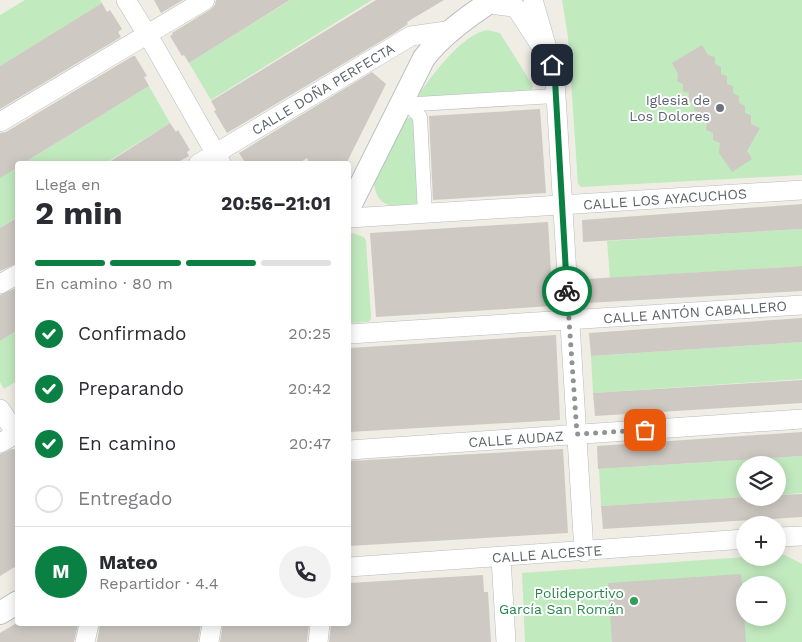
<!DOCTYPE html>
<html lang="es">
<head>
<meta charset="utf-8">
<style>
  :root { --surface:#fff; --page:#f2f2f3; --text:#2b2b33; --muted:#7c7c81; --line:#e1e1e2; --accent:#0b8043 }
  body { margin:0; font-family:"Work Sans",sans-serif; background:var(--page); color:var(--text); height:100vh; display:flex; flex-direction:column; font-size:19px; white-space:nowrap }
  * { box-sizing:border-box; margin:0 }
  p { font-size:16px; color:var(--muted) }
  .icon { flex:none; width:28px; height:28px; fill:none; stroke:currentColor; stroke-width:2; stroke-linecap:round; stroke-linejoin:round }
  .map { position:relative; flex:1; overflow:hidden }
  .sheet { position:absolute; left:15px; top:161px; width:336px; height:465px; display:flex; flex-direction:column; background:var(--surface); border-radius:5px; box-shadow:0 2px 12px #0003 }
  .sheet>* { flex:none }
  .fabs { position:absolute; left:736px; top:456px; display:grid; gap:10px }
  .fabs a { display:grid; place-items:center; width:50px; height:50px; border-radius:50%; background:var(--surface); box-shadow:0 2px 12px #0003; font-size:25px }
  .pin { position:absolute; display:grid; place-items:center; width:42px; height:42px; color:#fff; margin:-21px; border-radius:10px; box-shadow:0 2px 8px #0006 }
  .courier { position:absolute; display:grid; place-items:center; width:50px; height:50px; margin:-25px; border:4px solid #0b8043; border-radius:50%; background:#fff; color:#222; box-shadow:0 1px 6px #0007 }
  .headline em { font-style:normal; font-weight:700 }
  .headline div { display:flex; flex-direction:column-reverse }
  .headline { display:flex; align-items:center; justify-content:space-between; height:85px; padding:0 20px }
  h1 { font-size:32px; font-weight:700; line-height:38px }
  .bar { display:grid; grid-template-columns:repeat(4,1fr); gap:8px 5px; align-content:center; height:60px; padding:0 20px }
  .bar i { height:6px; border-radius:4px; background:var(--line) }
  .bar .active { background:var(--accent) }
  .bar p { grid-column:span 4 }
  .line { display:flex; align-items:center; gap:12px; padding:0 20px; border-top:1px solid var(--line) }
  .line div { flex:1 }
  .round { display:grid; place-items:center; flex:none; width:52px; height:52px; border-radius:26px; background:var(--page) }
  ol { padding:0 20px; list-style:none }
  li { display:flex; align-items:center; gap:15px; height:55px }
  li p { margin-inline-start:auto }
  li .icon { padding:5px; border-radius:50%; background:var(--accent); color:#fff; stroke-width:4 }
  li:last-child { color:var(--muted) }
  li i { width:28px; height:28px; border:2px solid var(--line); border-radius:50% }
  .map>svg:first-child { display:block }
  .green { fill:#c2eabf; fill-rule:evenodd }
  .building { fill:#cec9c3 }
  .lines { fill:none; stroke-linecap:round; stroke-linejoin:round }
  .pedestrian-casing { stroke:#b7bbc0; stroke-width:15 }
  .minor-casing { stroke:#b7bbc0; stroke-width:20 }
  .tertiary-casing { stroke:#b7bbc0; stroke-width:24 }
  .pedestrian { stroke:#fff; stroke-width:14 }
  .minor { stroke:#fff; stroke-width:19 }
  .tertiary { stroke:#fff; stroke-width:22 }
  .done { stroke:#909393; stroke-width:5; stroke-dasharray:0 9 }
  .route { stroke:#0b8043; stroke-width:6 }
  .worship-dot { fill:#6b7280; stroke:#fff; stroke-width:2 }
  .leisure-dot { fill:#2e9e5b; stroke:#fff; stroke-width:2 }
  .labels { text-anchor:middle; stroke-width:4; stroke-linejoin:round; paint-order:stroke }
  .street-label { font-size:14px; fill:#5c6267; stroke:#fff }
  .worship-label { font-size:14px; fill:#5b616d; stroke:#fff; text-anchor:end }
  .leisure-label { font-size:14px; fill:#27864d; stroke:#fff; text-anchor:end }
</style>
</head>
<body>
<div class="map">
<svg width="802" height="642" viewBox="0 0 802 642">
  <rect width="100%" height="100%" fill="#f0ede5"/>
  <!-- green -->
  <path class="green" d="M25 0H100L102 3 0 66V15Z
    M291 0H372L211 100 189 63Z
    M562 0H802V175L581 187 578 184 568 37Z
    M488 30 500 33 533 86 532 90 419 99V94C433 74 463 33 488 30Z
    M149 86 170 123 104 164H22Z
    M412 117 414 118 420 205C399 206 378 212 374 184L406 119Z
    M17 167V217L0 228V177Z
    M802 229V266L610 278 607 241Z
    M352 233 364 237 366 241 371 316V319L368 322 349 323V235Z
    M17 331V381L4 389 0 382V341Z
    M802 342V379L593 393 591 356Z
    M802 456V493L778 495V465H745V497L601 506 599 469Z
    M778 555H785L802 564V642H525L522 573 745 557 778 558ZM745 585H778V618H745Z"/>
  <!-- building -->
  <path class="building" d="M154 0H183L161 13Z
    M216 0H290L189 63 184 55 182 56 170 36 173 34 172 33 211 9 215 5Z
    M376 0H444L407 22 408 24 393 34 227 133 214 111 216 110 211 101Z
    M102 3 107 12 110 10 122 29 118 32 121 37 0 109V66Z
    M702 45 708 55 715 57V64L721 67V74L727 76V84L733 86V93L739 96V103L745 106V113L751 115V124L760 128 747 151 752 159 732 172 719 153 720 143 713 140V133L706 130 707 123 701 121V113L694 110 695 103 688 101 689 93 683 91V84L677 81 678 74 672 63Z
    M133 56H135L147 76 144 77 149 86 22 164H18V167L0 178V133L6 132Z
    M372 72 386 84 346 164H310L307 158 298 164H246L239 153Z
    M540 109 546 193 433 200 429 116Z
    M170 123 176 132 178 130 190 150 187 152 189 156 175 164H106Z
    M802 204V229L583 242 582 220Z
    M18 217V263L0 271V228Z
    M548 222 553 306 376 317 370 233Z
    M802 266V291L587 303 586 279Z
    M18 287V330L0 341V295Z
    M802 318V342L591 356 589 333Z
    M556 335 560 420 349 432V348Z
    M802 380V403L595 416 593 393Z
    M802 432V456L598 469 597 446Z
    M12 449 18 450V565L0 576V454Z
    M563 449 568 533 349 546V461Z
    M802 494V517L603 529 601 506 745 497 778 498V495Z
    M741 574 746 642H612L608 583Z
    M483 575 484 592H488L491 642H329L331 624H349V583Z
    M15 624H78L74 642H0V633Z
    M100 624H201L198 642H97Z
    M223 624H309L307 642H220Z"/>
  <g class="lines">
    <defs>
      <path id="pedestrian" d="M400 105 555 96
        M409 105 420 117 425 214"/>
      <path id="minor" d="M126 0 156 49 221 163
        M483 0C491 6 505 5 516 8L539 43
        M533 0 552 65 555 80 584 552
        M0 122 205 0
        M198 164 411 36 453 30
        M349 218 802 190
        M0 284 18 274
        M349 334 802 305
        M0 409 18 437
        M0 443 18 433
        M349 450 802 419
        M778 537 802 536
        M501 558 506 642
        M349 567 745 539
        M85 642 89 624
        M209 642 212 624
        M318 642 320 624"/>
      <path id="tertiary" d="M349 208 424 58C442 35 468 16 493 0
        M0 613 18 602"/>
    </defs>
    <!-- pedestrian casing -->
    <use href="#pedestrian" class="pedestrian-casing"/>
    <!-- minor casing -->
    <use href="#minor" class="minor-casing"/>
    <!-- tertiary casing -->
    <use href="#tertiary" class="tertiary-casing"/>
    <!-- pedestrian -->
    <use href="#pedestrian" class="pedestrian"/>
    <!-- minor -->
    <use href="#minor" class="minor"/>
    <!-- tertiary -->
    <use href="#tertiary" class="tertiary"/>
  </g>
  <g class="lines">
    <!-- done -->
    <path class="done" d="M567 291 577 434 645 430"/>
    <!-- route -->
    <path class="route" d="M552 65 555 80 567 291"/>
  </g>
  <!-- markers -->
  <circle class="worship-dot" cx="720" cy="108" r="5"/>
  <circle class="leisure-dot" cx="634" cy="601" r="5"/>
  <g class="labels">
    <!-- street labels -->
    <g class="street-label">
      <text transform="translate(323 89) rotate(-31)" y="5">CALLE DOÑA PERFECTA</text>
      <text transform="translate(665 199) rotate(-4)" y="5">CALLE LOS AYACUCHOS</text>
      <text transform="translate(695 312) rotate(-4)" y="5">CALLE ANTÓN CABALLERO</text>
      <text transform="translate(516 439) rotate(-4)" y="5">CALLE AUDAZ</text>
      <text transform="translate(547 554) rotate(-4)" y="5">CALLE ALCESTE</text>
    </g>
    <!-- worship labels -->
    <g class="worship-label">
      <text x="710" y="105">Iglesia de<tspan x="710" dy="16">Los Dolores</tspan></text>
    </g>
    <!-- leisure labels -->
    <g class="leisure-label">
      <text x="624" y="598">Polideportivo<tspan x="624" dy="16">García San Román</tspan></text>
    </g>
  </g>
</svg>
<div class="fabs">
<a><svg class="icon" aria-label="layers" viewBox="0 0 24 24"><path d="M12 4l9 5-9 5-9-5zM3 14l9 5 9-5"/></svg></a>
<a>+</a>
<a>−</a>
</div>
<div class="pin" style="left:645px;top:430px;background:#ea580c"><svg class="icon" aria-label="bag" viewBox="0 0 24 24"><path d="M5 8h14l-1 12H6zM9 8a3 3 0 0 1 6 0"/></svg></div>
<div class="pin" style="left:552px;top:65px;background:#1f2937"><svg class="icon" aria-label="home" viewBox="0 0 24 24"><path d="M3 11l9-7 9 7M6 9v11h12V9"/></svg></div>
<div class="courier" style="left:567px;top:291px"><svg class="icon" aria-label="bike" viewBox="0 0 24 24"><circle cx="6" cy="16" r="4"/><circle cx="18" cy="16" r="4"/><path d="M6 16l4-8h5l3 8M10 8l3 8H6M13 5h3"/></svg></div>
<section class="sheet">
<div class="headline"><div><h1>2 min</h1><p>Llega en</p></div><em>20:56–21:01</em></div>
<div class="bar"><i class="active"></i><i class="active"></i><i class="active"></i><i></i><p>En camino · 80 m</p></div>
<ol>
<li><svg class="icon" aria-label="check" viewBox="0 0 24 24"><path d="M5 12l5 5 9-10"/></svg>Confirmado<p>20:25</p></li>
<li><svg class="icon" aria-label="check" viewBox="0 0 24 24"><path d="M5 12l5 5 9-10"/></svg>Preparando<p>20:42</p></li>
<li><svg class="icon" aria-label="check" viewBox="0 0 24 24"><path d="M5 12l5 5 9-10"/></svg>En camino<p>20:47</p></li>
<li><i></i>Entregado</li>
</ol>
<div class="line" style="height:90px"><b class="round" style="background:var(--accent);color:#fff">M</b><div><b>Mateo</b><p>Repartidor · 4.4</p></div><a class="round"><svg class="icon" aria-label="phone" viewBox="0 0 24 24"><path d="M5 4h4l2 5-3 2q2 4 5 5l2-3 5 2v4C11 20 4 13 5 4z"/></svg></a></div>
</section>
</div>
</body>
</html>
